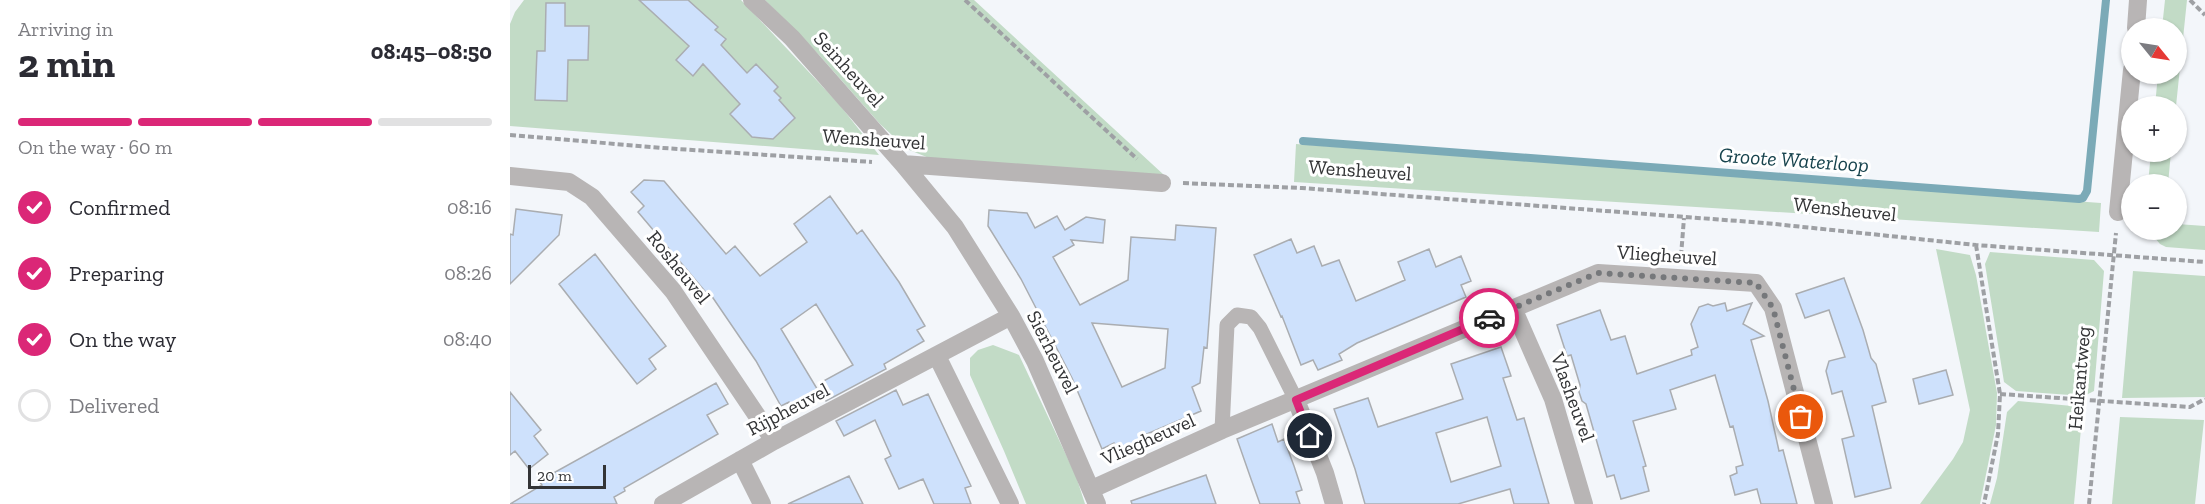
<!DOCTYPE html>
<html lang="en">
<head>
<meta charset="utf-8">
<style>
  :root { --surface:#fff; --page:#f7f7f7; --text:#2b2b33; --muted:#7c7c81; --line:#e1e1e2; --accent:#db2777 }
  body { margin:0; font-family:"Zilla Slab",serif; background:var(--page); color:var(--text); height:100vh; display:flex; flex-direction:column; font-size:22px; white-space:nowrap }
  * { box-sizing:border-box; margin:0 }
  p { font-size:20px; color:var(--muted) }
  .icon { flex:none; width:33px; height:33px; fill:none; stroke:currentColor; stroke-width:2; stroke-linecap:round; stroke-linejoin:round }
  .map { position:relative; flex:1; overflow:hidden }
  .panel { display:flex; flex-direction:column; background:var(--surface); width:510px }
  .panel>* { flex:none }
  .needle { width:39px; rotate:120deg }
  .fabs { position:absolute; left:1611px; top:18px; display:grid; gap:12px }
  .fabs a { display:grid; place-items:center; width:66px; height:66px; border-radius:50%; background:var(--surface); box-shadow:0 2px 4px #0004; font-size:30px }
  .scale { position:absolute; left:18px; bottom:15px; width:78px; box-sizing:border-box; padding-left:6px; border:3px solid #333436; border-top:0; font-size:16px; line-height:21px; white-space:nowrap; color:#333436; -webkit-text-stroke:4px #fff; paint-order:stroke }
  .pin { position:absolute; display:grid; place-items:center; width:51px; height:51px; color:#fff; margin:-26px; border:3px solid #fff; border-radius:50%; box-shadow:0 2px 6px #0007 }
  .courier { position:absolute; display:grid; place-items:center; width:60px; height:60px; margin:-30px; border:4px solid #db2777; border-radius:50%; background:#fff; color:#222; box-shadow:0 2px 8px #0007 }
  .headline em { font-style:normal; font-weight:700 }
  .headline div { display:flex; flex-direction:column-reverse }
  .headline { display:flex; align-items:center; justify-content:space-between; height:102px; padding:0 18px }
  h1 { font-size:39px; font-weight:700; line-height:45px }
  .bar { display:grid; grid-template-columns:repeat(4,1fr); gap:9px 6px; align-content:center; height:72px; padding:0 18px }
  .bar i { height:8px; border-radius:4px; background:var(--line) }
  .bar .current { background:var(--accent) }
  .bar p { grid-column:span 4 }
  ol { padding:0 18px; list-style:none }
  li { display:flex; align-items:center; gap:18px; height:66px }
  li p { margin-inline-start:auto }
  li .icon { padding:6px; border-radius:50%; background:var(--accent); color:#fff; stroke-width:4 }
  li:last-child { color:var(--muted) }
  li i { width:33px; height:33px; border:3px solid var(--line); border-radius:50% }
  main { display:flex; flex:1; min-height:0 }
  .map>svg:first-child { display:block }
  .green { fill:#c2dbc6 }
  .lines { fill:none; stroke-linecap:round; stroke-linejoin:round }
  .stream { stroke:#7baab7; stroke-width:8 }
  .building { fill:#cee1fc; stroke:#aaadb1; stroke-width:1.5; fill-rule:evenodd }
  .path { stroke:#9ea0a4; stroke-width:4; stroke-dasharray:6 3; stroke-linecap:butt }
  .lane { stroke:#b8b5b5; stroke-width:15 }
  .street { stroke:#b8b5b5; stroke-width:18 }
  .done { stroke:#76787b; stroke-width:6; stroke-dasharray:0 10.8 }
  .route { stroke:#db2777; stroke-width:8 }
  .labels { text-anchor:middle; stroke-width:6; stroke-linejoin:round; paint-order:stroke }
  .street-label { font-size:20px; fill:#333436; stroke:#fff }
  .water-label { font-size:21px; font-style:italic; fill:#17434d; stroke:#fff }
</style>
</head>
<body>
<main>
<section class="panel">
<div class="headline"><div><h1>2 min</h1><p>Arriving in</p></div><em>08:45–08:50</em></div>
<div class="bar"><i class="current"></i><i class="current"></i><i class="current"></i><i></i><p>On the way · 60 m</p></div>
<ol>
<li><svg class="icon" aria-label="check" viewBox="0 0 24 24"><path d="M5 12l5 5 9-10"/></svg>Confirmed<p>08:16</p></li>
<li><svg class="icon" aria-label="check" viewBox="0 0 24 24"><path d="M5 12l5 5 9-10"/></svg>Preparing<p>08:26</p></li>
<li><svg class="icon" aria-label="check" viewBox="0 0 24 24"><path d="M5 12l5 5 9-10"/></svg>On the way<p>08:40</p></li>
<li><i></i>Delivered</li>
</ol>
</section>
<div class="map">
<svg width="1695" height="504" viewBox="0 0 1695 504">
  <rect width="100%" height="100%" fill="#f3f6fa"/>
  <!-- green -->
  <path class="green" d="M14 0H231L329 104 369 155 0 126V24L5 12Z
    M255 0H464L654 175 424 160 397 149 370 124 309 55Z
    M1655 0H1677L1666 106H1645L1648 74H1666V28H1652Z
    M786 144 1591 203 1589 232 784 182Z
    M1641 152H1661L1658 184H1638Z
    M1667 224 1695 226V250L1656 247 1650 244 1638 230H1666Z
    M1426 249 1460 255 1466 275 1487 393 1486 425 1470 504H1410L1443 459 1453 442 1460 410Z
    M1480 252 1584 260 1594 271 1584 391 1574 396 1506 391 1494 382 1475 264Z
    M1623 271 1695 276V397L1612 398Z
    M483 345 509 355 566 476 575 504H516L494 451 460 375V358L468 350Z
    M1508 401 1573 407 1564 504H1480L1487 478 1497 412Z
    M1610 417 1694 420 1685 504H1602Z"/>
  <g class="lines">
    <!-- stream -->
    <path class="stream" d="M793 141 1569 199 1573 198 1577 191 1596 0"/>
  </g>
  <!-- building -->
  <path class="building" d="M129 0H178L208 27 205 30 216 39 211 45 237 73 246 64 268 87 264 91 271 98 269 100 285 118 263 139 242 137 220 114 230 104 193 64 183 76 166 60 179 46Z
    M36 3H55V26H79L78 60H58L57 101 25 100 27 51H35Z
    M134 180 154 181 216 254 225 246 250 276 297 242 284 224 320 196 347 234 352 230 389 282 415 326 407 330 414 341 374 364 376 369 316 401 308 384 343 365 306 304 271 329 312 397 284 412 279 402 271 406 246 361 201 295 199 296 128 212 134 206 121 192Z
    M6 209 52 215 49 235 0 284V234L3 235Z
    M479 210 517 213 525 228 547 216 555 230 576 217 595 220 593 243 561 240 564 245 543 257 570 305 618 280 621 237 665 240 666 225 706 228 697 348 694 347 690 383 682 387 691 411 630 437 633 444 609 454 604 443 592 449 562 378 511 279 478 226ZM582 323 658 329 655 368 612 387Z
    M781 239 787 253 804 246 812 266 829 260 846 301 895 280 888 262 919 249 926 267 951 256 961 281 951 285 956 297 847 343 829 354 832 360 808 370 803 360 791 365 772 316 771 317 744 255Z
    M85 254 156 346 139 359 146 369 127 384 49 284Z
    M1334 278 1353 330 1361 358 1366 364 1376 402 1362 406 1381 488 1345 497 1332 439 1344 436 1332 391 1322 394 1316 371 1319 361 1335 357 1319 310 1295 318 1286 294Z
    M1215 303 1217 311 1242 303 1233 324 1254 336 1241 340 1258 401 1269 451 1273 450 1287 504H1251L1247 489 1225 495 1220 476 1227 473 1226 467 1233 465 1223 426 1220 427 1205 375 1160 390 1166 409 1123 421 1136 466 1133 467 1139 491 1111 499 1104 475 1097 477 1076 404 1072 401 1069 392 1070 385 1061 355 1057 356 1047 325 1090 310 1101 340 1115 336 1127 374 1182 355 1181 350 1188 347 1181 324 1189 307 1198 304 1203 306Z
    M991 347 1001 376 993 378 1007 420 1014 418 1039 504H1004L1000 489 948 504H855L845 469 824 409 858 398 868 427 953 399 941 364ZM977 417 991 466 941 482 926 433Z
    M1436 370 1443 395 1409 404 1403 379Z
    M206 383 218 404 197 415 208 434 114 488 115 491 104 497 107 504H0L32 485 29 481Z
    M386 390 393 405 418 394 461 486 455 488 461 504H424L413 479 389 489 375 459 381 456 365 420 334 436 326 421Z
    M0 392 31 430 24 436 38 454 19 469 5 451 0 455Z
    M762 424 768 442 774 439 784 466 792 490 786 492 790 504H750L741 479 727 439Z
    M696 475 706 504H622L621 501Z
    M339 476 353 504H278Z"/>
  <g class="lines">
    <!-- path -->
    <path class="path" d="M455 0 627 159
      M1680 0 1695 15
      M0 135 153 148 362 162
      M673 183 792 188 1255 223 1466 245 1695 262
      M1466 245 1490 394 1488 434 1474 504
      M1171 256 1174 218
      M1490 394 1680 407 1695 399
      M1579 504 1606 233"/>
    <!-- lane -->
    <path class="lane" d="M712 430 717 325 727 315 741 317 750 328 786 400"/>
    <!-- street -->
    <path class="street" d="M242 0 282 38 393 164 445 227 501 316 525 361 587 504
      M1626 28 1628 0
      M393 164 652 183
      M0 176 59 182 82 197 163 291 264 441
      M1608 212 1622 70
      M1003 308 1043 399 1074 504
      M427 356 500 504
      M786 400 815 473 824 504
      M230 460 252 504
      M582 489 712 430 1088 273 1246 283 1263 308 1314 504
      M153 504 264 441 501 316"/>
  </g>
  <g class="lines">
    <!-- done -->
    <path class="done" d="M979 318 1088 273 1246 283 1263 308 1291 417"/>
    <!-- route -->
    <path class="route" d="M800 436 786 400 979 318"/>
  </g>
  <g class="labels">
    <!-- street labels -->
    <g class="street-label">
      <text transform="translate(339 69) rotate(48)" y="7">Seinheuvel</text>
      <text transform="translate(364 139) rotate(4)" y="7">Wensheuvel</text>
      <text transform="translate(850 170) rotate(4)" y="7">Wensheuvel</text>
      <text transform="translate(1335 209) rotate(6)" y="7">Wensheuvel</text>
      <text transform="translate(1157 255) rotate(4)" y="7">Vliegheuvel</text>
      <text transform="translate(169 267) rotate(51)" y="7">Rosheuvel</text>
      <text transform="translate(543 352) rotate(63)" y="7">Sierheuvel</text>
      <text transform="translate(1569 378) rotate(-85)" y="7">Heikantweg</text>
      <text transform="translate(1063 397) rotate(70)" y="7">Vlasheuvel</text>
      <text transform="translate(278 409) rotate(-28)" y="7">Rijpheuvel</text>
      <text transform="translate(638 439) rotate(-24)" y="7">Vliegheuvel</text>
    </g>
    <!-- water labels -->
    <g class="water-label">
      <text transform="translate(1284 160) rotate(4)" y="7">Groote Waterloop</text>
    </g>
  </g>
</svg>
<div class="fabs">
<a><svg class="needle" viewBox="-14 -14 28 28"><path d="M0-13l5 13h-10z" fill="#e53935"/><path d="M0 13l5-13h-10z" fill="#7c7c81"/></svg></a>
<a>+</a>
<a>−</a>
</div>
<div class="scale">20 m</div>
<div class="pin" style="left:1291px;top:417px;background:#ea580c"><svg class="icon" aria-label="bag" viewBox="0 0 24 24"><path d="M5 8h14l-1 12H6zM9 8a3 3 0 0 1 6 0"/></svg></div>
<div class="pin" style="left:800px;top:436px;background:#1f2937"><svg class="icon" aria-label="home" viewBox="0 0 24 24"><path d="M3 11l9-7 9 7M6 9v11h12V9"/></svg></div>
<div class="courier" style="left:979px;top:318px"><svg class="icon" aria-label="car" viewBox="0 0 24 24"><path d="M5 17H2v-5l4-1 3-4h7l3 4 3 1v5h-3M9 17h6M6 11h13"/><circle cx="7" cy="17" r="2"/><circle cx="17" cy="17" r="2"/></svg></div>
</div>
</main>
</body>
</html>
